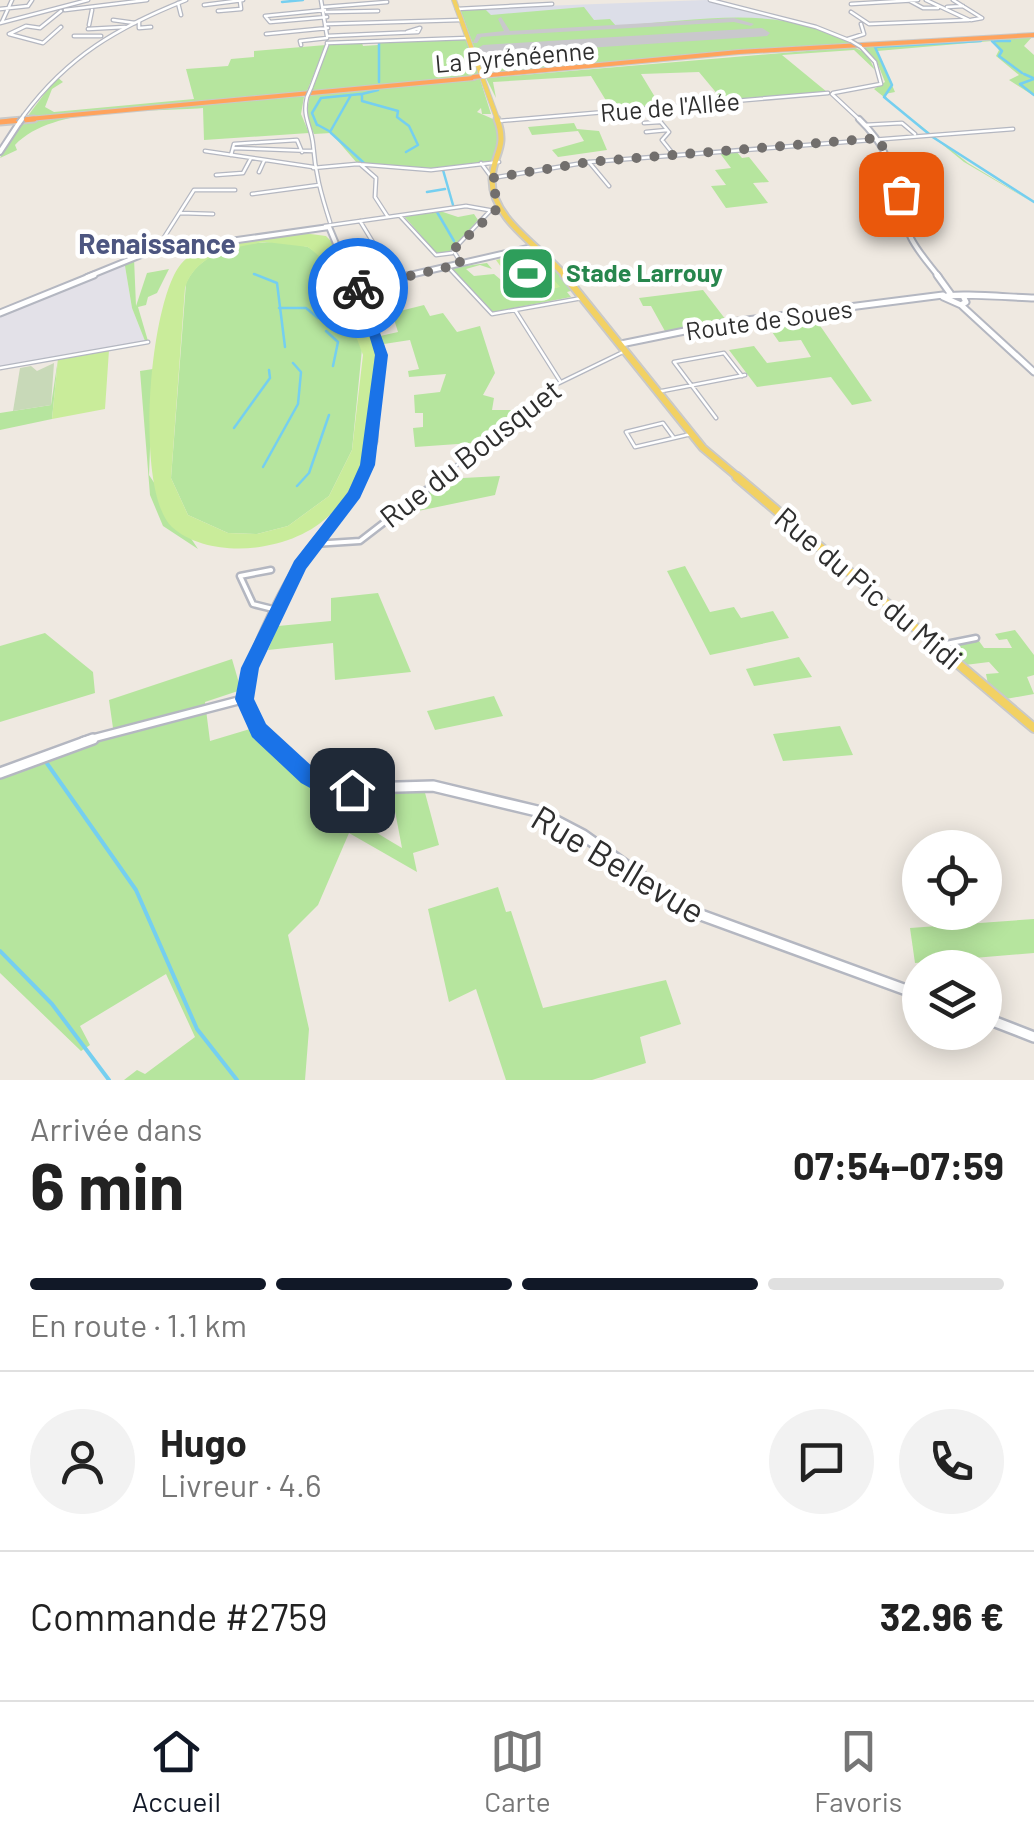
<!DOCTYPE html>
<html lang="fr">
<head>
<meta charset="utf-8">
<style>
  :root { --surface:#fff; --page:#f2f2f2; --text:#222; --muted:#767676; --line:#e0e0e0; --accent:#111827 }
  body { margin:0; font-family:Barlow,sans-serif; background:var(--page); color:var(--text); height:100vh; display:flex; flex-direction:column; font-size:38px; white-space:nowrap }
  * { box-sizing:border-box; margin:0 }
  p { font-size:32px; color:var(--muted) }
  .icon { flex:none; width:55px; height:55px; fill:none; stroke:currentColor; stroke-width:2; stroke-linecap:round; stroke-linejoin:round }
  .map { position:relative; height:1080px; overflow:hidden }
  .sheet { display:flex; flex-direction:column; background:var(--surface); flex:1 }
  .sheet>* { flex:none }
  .fabs { position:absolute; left:902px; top:830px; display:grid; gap:20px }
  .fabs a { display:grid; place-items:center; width:100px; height:100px; border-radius:50%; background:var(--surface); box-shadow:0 5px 25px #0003; font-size:50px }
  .pin { position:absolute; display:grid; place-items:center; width:85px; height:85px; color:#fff; margin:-42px; border-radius:20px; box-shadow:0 5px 15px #0006 }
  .courier { position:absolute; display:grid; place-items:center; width:100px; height:100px; margin:-50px; border:8px solid #1a73e8; border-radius:50%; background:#fff; color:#222; box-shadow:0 2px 12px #0007 }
  .overview em { font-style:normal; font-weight:700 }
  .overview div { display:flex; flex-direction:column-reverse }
  .overview { display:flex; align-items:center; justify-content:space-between; height:170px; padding:0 30px }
  h1 { font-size:65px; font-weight:700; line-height:75px }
  .bar { display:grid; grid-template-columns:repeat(4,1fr); gap:15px 10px; align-content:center; height:120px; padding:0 30px }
  .bar i { height:12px; border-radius:8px; background:var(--line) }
  .bar .on { background:var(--accent) }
  .bar p { grid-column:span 4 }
  .line { display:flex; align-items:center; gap:25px; padding:0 30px; border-top:2px solid var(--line) }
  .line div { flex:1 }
  .round { display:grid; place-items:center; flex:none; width:105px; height:105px; border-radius:52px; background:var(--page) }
  .dock { display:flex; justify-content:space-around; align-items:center; height:140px; border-top:2px solid var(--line); background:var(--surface); font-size:28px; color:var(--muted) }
  .dock a { display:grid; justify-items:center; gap:5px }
  .dock .on { color:var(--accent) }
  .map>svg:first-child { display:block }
  .industrial { fill:#e3e1e8 }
  .airport { fill:#dcdee8 }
  .green { fill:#b6e59e }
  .cemetery { fill:#c8d9b8 }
  .pitch { fill:#c9ec9a; fill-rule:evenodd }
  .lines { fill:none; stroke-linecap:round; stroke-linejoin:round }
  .stream-far1 { stroke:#75cff0; stroke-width:2.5 }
  .stream { stroke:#75cff0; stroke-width:4 }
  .taxiway { fill:#c9c8cc; fill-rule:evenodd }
  .runway { fill:#c9c8cc; fill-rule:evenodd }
  .street-far1-casing { stroke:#b4b7c1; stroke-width:5 }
  .street-casing { stroke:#b4b7c1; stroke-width:9 }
  .secondary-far4-casing { stroke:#b4b7c1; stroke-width:5 }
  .secondary-far3-casing { stroke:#b4b7c1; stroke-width:8 }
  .secondary-far2-casing { stroke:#b4b7c1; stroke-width:9 }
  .secondary-far1-casing { stroke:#b4b7c1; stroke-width:11 }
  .secondary-casing { stroke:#b4b7c1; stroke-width:14 }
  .primary-far3-casing { stroke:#c9c9c9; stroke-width:6 }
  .primary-far2-casing { stroke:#c9c9c9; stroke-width:9 }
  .primary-far1-casing { stroke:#c9c9c9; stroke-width:10 }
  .primary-casing { stroke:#c9c9c9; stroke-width:12 }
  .highway-far1-casing { stroke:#c9c9c9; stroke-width:6 }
  .highway-casing { stroke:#c9c9c9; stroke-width:9 }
  .street-far1 { stroke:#fff; stroke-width:2.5 }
  .street { stroke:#fff; stroke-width:4 }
  .secondary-far4 { stroke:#fff; stroke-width:2.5 }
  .secondary-far3 { stroke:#fff; stroke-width:4 }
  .secondary-far2 { stroke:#fff; stroke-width:5 }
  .secondary-far1 { stroke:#fff; stroke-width:6 }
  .secondary { stroke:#fff; stroke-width:9 }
  .primary-far3 { stroke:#f2d163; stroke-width:4 }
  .primary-far2 { stroke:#f2d163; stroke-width:5 }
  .primary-far1 { stroke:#f2d163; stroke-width:6 }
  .primary { stroke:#f2d163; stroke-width:8 }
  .highway-far1 { stroke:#ffa35c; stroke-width:4 }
  .highway { stroke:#ffa35c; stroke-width:5 }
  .street-bridge-casing { stroke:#b4b7c1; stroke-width:5; stroke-linecap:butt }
  .secondary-bridge-far1-casing { stroke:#b4b7c1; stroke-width:5; stroke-linecap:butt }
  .secondary-bridge-casing { stroke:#b4b7c1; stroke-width:8; stroke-linecap:butt }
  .highway-bridge-casing { stroke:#c9c9c9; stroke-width:6; stroke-linecap:butt }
  .street-bridge { stroke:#fff; stroke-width:2.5 }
  .secondary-bridge-far1 { stroke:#fff; stroke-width:2.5 }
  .secondary-bridge { stroke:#fff; stroke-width:4 }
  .highway-bridge { stroke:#ffa35c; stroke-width:4 }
  .route { fill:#1a73e8 }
  .done { stroke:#726f6d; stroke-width:10; stroke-dasharray:0 18 }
  .labels { text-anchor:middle; stroke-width:9; stroke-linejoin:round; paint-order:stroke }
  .far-street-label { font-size:25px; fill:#2e2e2e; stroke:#fff }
  .far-leisure-label { font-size:25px; font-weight:bold; fill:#27864d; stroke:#fff; text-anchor:start }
  .far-neighbourhood-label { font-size:28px; font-weight:bold; fill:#4d5680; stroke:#fff }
  .street-label { font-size:30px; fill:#2e2e2e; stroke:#fff }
  .near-street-label { font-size:35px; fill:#2e2e2e; stroke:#fff }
</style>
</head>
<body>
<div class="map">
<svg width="1034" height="1080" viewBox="0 0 1034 1080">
  <rect width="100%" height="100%" fill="#efe9e1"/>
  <!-- industrial -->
  <path class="industrial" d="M124 260 132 308 145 341 0 366V311Z"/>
  <!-- airport -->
  <path class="airport" d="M706 0 797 24 479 59 464 22 486 21 484 8Z"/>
  <!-- green -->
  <path class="green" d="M584 7 594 20 610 19 616 26C698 21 778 3 851 43L484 74 460 9 484 8 491 15Z
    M1032 37 1024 46 1034 55V96L1009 80 1019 75 996 56 999 50 992 41 877 51 895 92 885 94 888 100 968 163 1034 203 964 162 874 89 885 82 877 62 862 46Z
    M466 38 479 75 312 91 329 44 362 43 363 46 378 45 379 42Z
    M326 45 307 91 27 117 57 77 63 82 52 89 45 107 54 112 194 99 186 69 228 66 231 59 254 57V51Z
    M854 47 867 54 875 70 854 50 782 55 827 92 724 102 699 72 641 74 661 107 613 112 591 76 493 82 496 98 486 78Z
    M480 79 491 114H482L481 108 477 112 493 119 500 134 497 160 433 169 357 163 331 133 314 134 306 116 310 94Z
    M299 96 304 97 301 114 309 133 204 140 203 108C149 113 54 104 15 145L17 150 0 158 23 121Z
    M574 123 577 129 599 131 607 150 558 157 552 150 584 141 578 131 532 135 528 127Z
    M736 151 742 158 749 157 769 182 753 183 768 203 726 208 711 186 726 185 715 170 731 168 719 152Z
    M440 211 458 217 474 214 478 220 450 251 438 255 404 216Z
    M286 242 308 247 326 258 362 349 352 450 329 496 288 526 257 534 228 533 188 515 171 478 186 283C203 247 250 241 286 242Z
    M526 250 540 252 574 290 567 292 571 297 493 312 451 268 487 263 492 269 480 265 466 269 474 276 494 274 520 296 558 287 530 252 494 258Z
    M134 258 136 306 147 273 169 269 157 293 148 297 146 305 138 307 148 341H145L132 308 124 260Z
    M703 290 726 320 666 333 651 306H643L639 298Z
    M424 305 430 316 443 313 457 332 480 326 495 373 483 395 494 398 492 410H522L486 442 415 447 413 428 423 427V413H415L414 395 440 392 446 374 409 377 408 371 419 369 410 340 384 344 380 336 398 332 392 313Z
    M812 314 872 401 852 405 831 377 757 387 729 350 754 346 767 363 811 357 801 340 779 342 770 329 794 326 789 317Z
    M58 359 52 419 0 430V413L51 405Z
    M153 369 149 475 198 549 163 526 150 495 140 371Z
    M500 476 495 495 399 515 445 479Z
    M685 566 710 612 734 607 741 618 773 611 789 638 710 655 667 571Z
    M378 593 411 672 335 680 333 643 268 650 278 626 331 621V598Z
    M1015 630 1034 655V675L1027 677 1034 694 1006 699 988 684 986 674 999 673 989 662 965 665 944 647 979 641 984 648H1012L1007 639 999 640 995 634Z
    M45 633 93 672 95 693 0 722V646Z
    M799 657 812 677 754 686 746 669Z
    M232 659 241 690 205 702 210 741 250 729C293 778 346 815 402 848L391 790 424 789 439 845 413 853 417 872 349 833 318 905 288 935 309 1029 305 1080H124L137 1070 145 1074 195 1037 166 974 80 1026 90 1045 81 1051 0 973V777L114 735 109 700Z
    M494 696 503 716 435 730 427 711Z
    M840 726 853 755 783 761 773 734Z
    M498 887 506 912 511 911 543 1008 666 980 681 1024 640 1037 646 1063 592 1080H506L476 989 449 1002 428 909Z
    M1034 919V953L915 963 910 928Z"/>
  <!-- cemetery -->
  <path class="cemetery" d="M54 363 51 405 13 411 20 368 31 366 37 371Z"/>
  <!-- pitch -->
  <path class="pitch" d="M295 232 326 236 335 245C348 278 370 315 377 350 380 367 375 386 373 403 367 474 342 532 265 546 235 552 195 548 172 527 134 492 149 302 181 264 206 234 260 237 295 232ZM266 242 308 247 329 264 363 355 352 450 329 496 288 526 257 534 228 533 188 515 171 478 185 288C195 254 235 246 266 242Z
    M530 252 532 254 560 287 522 296 496 260Z
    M109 350 105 409 52 419 58 359Z"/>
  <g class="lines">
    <!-- stream-far1 -->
    <path class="stream-far1" d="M282 2 303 0
      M992 41 1002 51 999 56 1022 73
      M995 41H1010
      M379 42V82
      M1024 74 1033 78
      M1034 79 1020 84 1034 95
      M378 90 362 94V101L398 111 397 117 409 126 418 145 406 152
      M317 125 312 113 321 98 361 94
      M318 125 329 131
      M330 132 351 95
      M331 133 364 163
      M929 134 884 97 892 85 875 47 981 41
      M931 136 1034 202
      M443 170 453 205
      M427 192 445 189
      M437 212 454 241
      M254 274 277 283 285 347
      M279 308H306L318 318
      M326 331 338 342 333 366
      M234 428 270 378 269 370
      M263 467 298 404 301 372 293 363
      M297 486 309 473 329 415"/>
    <!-- stream -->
    <path class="stream" d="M46 762 136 890 197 1029 237 1080
      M0 951 52 1004 109 1080"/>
    <!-- taxiway -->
    <path class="taxiway" d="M501 17 510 31 734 18 754 24 751 26 734 22 508 35 481 37 477 43H473L477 34 504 31 498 19Z"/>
    <!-- runway -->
    <path class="runway" d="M762 28 770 33 767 36 483 55 475 50 483 45Z"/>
    <defs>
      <path id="street-far1" d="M321 0 327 36
        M953 0 982 18 971 20
        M910 1 923 8H938
        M178 3 181 15
        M851 4 918 0
        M204 5 243 0
        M324 7 387 2
        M947 7 963 6
        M0 9 28 6 32 0
        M457 9 552 4
        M65 10 147 0
        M325 10 265 16 270 22 327 17
        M61 11 40 28 26 26 9 34 43 43 61 27
        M218 11 241 9 240 1
        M326 12 378 11
        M851 12 869 24 969 20 926 0
        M113 20 135 23
        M139 21V28L151 27
        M2 22 12 0
        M327 24 461 20
        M89 25 92 10
        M88 29 125 27
        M266 34 328 28
        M74 36H101
        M327 36 418 32 420 28 407 32
        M848 39 864 34 861 24
        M327 43 467 38
        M301 45 300 41 327 38
        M311 88 327 45
        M307 97C302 117 311 125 313 144 315 172 321 194 330 222
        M650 109 669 132 662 140 674 155
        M499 121 828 93
        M644 123 660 122
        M864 125 902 123 915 134
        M646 132 667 130
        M233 148 313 151
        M205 151 313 167
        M231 155 234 144 297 140 302 152
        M589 162 609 186
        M481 163 492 178 589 162 1013 129
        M360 164 376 178 375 197 388 217
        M313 168 357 164 431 170 499 162
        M259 172 264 161
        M216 175 243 173 251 158
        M252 194 319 185
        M180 213 213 214
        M400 216 436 255 452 253
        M360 221 394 277
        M325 226 466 206 500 212
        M146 253 148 246 163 239 194 190H235
        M461 263 453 250 489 212
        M449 268 492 314 582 298
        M515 310 560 381
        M0 368 148 342
        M657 392 745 375
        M716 418 674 362 724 353 742 376
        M663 423 674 438 635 447 626 432Z
        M674 438 691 434
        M440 479 553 386 625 351"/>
      <path id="street" d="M314 544 360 541 443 477
        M271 570 240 576 253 604 273 609
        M941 645 976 638"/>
      <path id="secondary-far4" d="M710 0 816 27 851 41
        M0 23 88 0
        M833 93 881 84 875 62 861 47
        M832 94 861 121
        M24 115C68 56 118 27 186 0"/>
      <path id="secondary-far3" d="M859 119C903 161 889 192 911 238 918 252 930 265 939 277
        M0 152 19 123
        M87 277 146 253 329 227 350 277
        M401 277 528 248"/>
      <path id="secondary-far2" d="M349 275 380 346 374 441 360 479
        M937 275 950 293
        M357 287 412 275
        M963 296 966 302 961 305 943 297C952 292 1017 298 1034 298
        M961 305 1034 372
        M0 313 94 275
        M621 344 724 323 943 295"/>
      <path id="secondary-far1" d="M83 741 244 699
        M271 741C260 731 244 711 245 695 246 662 281 595 299 566 318 534 348 512 361 477"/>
      <path id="secondary" d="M268 739 308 776 330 789 433 786 537 811 583 835 690 911 920 995
        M0 773 93 739
        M985 1018 1034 1037"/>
      <path id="primary-far3" d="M454 0 498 121"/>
      <path id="primary-far2" d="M497 119C508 148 493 154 492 179 491 220 543 248 566 277"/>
      <path id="primary-far1" d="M564 275 703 448 740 479"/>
      <path id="primary" d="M737 477 1034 728"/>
      <path id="highway-far1" d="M491 75 739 52 1034 35
        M7 121 474 78"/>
      <path id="highway" d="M0 122 34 119"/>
    </defs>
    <!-- street-far1 casing -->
    <use href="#street-far1" class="street-far1-casing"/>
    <!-- street casing -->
    <use href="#street" class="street-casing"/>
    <!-- secondary-far4 casing -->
    <use href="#secondary-far4" class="secondary-far4-casing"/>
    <!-- secondary-far3 casing -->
    <use href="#secondary-far3" class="secondary-far3-casing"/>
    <!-- secondary-far2 casing -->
    <use href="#secondary-far2" class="secondary-far2-casing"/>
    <!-- secondary-far1 casing -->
    <use href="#secondary-far1" class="secondary-far1-casing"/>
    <!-- secondary casing -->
    <use href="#secondary" class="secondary-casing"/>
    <!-- primary-far3 casing -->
    <use href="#primary-far3" class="primary-far3-casing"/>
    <!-- primary-far2 casing -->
    <use href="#primary-far2" class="primary-far2-casing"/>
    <!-- primary-far1 casing -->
    <use href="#primary-far1" class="primary-far1-casing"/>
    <!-- primary casing -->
    <use href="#primary" class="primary-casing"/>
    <!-- highway-far1 casing -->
    <use href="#highway-far1" class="highway-far1-casing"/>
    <!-- highway casing -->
    <use href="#highway" class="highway-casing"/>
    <!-- street-far1 -->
    <use href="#street-far1" class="street-far1"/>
    <!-- street -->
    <use href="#street" class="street"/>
    <!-- secondary-far4 -->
    <use href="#secondary-far4" class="secondary-far4"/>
    <!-- secondary-far3 -->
    <use href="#secondary-far3" class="secondary-far3"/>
    <!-- secondary-far2 -->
    <use href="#secondary-far2" class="secondary-far2"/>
    <!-- secondary-far1 -->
    <use href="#secondary-far1" class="secondary-far1"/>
    <!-- secondary -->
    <use href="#secondary" class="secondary"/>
    <!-- primary-far3 -->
    <use href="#primary-far3" class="primary-far3"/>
    <!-- primary-far2 -->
    <use href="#primary-far2" class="primary-far2"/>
    <!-- primary-far1 -->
    <use href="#primary-far1" class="primary-far1"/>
    <!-- primary -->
    <use href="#primary" class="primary"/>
    <!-- highway-far1 -->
    <use href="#highway-far1" class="highway-far1"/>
    <!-- highway -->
    <use href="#highway" class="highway"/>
    <defs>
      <path id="street-bridge" d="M307 97 311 88"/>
      <path id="secondary-bridge-far1" d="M851 41 861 47
        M20 121 24 115"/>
      <path id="secondary-bridge" d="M19 123 22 119"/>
      <path id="highway-bridge" d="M473 77 491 75"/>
    </defs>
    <!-- street-bridge casing -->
    <use href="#street-bridge" class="street-bridge-casing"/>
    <!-- secondary-bridge-far1 casing -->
    <use href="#secondary-bridge-far1" class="secondary-bridge-far1-casing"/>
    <!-- secondary-bridge casing -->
    <use href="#secondary-bridge" class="secondary-bridge-casing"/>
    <!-- highway-bridge casing -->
    <use href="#highway-bridge" class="highway-bridge-casing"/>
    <!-- street-bridge -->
    <use href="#street-bridge" class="street-bridge"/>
    <!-- secondary-bridge-far1 -->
    <use href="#secondary-bridge-far1" class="secondary-bridge-far1"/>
    <!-- secondary-bridge -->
    <use href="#secondary-bridge" class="secondary-bridge"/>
    <!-- highway-bridge -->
    <use href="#highway-bridge" class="highway-bridge"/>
  </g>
  <!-- route -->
  <path class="route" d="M354 285 364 288 388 355 375 465 360 498 306 569 259 668 254 699 266 724 315 769 333 779 359 783V797L330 799 301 783 252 737 235 699 241 668 294 561 348 492 360 465 375 355Z"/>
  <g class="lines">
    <!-- done -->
    <path class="done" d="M358 288 461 264 453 250 498 208 492 178 589 162 879 138 901 194"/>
  </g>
  <!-- icons -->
  <defs>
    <symbol id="stadium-square" viewBox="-11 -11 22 22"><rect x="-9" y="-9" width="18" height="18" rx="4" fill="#2e9e5b" stroke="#fff"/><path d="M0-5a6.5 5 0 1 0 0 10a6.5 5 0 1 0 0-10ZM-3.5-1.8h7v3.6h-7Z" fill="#fff"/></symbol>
  </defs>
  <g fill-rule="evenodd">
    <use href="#stadium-square" x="496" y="242" width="63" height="63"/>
  </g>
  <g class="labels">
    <!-- far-street labels -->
    <g class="far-street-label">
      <text transform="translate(515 57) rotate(-5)" y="9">La Pyrénéenne</text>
      <text transform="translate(670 107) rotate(-5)" y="9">Rue de l'Allée</text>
      <text transform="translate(769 320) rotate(-8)" y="9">Route de Soues</text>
    </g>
    <!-- far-leisure labels -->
    <g class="far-leisure-label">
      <text x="566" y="282">Stade Larrouy</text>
    </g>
    <!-- far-neighbourhood labels -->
    <g class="far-neighbourhood-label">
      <text x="157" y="254">Renaissance</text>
    </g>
    <!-- street labels -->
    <g class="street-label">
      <text transform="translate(471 454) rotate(-38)" y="10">Rue du Bousquet</text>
      <text transform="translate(868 589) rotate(40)" y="10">Rue du Pic du Midi</text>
    </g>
    <!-- near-street labels -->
    <g class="near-street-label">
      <text transform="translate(618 865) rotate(31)" y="12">Rue Bellevue</text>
    </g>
  </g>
</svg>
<div class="fabs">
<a><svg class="icon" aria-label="locate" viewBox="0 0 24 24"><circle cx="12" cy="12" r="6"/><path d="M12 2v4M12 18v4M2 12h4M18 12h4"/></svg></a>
<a><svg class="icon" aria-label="layers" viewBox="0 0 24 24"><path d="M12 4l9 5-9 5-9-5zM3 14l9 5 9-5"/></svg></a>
</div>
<div class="pin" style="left:901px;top:194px;background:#ea580c"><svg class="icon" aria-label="bag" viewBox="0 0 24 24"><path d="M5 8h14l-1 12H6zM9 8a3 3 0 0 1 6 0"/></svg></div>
<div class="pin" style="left:352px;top:790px;background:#1f2937"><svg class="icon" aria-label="home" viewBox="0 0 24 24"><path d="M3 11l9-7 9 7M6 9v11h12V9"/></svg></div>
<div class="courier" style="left:358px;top:288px"><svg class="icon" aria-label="bike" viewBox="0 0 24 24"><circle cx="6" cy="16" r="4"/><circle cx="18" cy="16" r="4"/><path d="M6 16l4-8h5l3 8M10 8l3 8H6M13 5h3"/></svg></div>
</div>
<section class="sheet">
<div class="overview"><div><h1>6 min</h1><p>Arrivée dans</p></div><em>07:54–07:59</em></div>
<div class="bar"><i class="on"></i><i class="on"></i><i class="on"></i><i></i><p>En route · 1.1 km</p></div>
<div class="line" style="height:180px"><a class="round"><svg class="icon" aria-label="person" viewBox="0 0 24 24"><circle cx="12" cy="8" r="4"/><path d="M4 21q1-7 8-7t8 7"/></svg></a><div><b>Hugo</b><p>Livreur · 4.6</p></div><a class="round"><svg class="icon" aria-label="chat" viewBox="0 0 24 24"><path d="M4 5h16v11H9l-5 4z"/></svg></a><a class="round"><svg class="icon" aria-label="phone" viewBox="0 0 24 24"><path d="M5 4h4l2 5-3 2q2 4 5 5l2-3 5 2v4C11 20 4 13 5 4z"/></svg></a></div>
<div class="line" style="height:130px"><div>Commande #2759</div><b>32.96 €</b></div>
</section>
<nav class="dock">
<a class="on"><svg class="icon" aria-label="home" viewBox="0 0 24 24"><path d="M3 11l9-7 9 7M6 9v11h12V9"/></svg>Accueil</a>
<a><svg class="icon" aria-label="map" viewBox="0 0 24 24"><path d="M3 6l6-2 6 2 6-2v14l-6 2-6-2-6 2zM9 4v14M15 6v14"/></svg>Carte</a>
<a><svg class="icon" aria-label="saved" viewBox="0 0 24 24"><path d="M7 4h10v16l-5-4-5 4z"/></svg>Favoris</a>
</nav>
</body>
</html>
